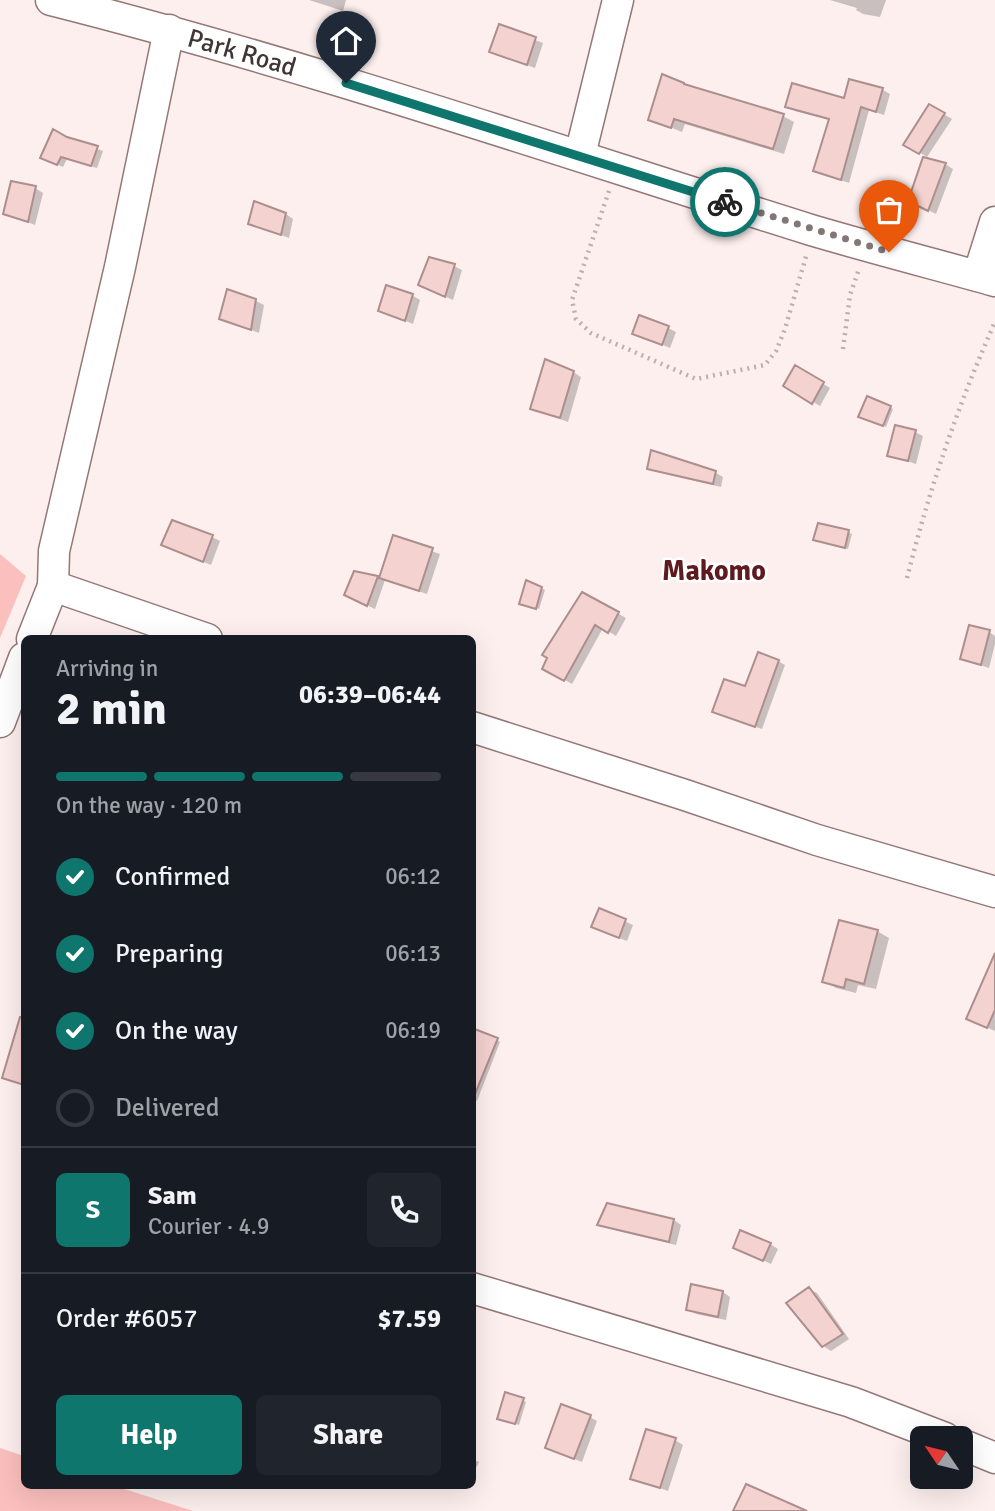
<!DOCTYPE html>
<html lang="en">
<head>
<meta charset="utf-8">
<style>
  :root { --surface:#171b24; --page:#20242c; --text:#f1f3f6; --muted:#9ea1a6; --line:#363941; --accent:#0f766e }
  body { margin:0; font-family:Signika,sans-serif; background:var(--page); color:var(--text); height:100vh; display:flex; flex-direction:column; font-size:26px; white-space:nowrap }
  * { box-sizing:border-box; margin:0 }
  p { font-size:23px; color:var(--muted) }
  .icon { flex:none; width:38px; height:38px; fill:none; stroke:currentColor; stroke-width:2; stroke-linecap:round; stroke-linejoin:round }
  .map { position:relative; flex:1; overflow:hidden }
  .panel { position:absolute; left:21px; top:635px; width:455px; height:854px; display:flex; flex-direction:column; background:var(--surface); border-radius:10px; box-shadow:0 7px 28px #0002 }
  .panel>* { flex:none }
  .needle { width:46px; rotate:305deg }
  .fabs { position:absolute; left:910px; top:1426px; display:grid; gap:14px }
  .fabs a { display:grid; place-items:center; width:63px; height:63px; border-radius:10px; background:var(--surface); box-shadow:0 7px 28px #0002; font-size:35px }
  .pin { position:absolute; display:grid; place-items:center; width:60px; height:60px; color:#fff; margin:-72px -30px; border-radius:50% 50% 50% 0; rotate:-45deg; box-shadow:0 0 7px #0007 }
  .pin .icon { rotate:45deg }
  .courier { position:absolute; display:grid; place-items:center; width:70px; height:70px; margin:-35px; border:5px solid #0f766e; border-radius:50%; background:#fff; color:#222; box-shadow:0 2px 9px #0007 }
  .headline em { font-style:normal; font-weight:800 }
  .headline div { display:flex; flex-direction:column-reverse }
  .headline { display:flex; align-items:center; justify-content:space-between; height:119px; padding:0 35px }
  h1 { font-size:46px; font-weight:800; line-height:52px }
  .bar { display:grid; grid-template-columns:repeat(4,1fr); gap:10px 7px; align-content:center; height:84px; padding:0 35px }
  .bar i { height:9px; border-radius:5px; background:var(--line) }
  .bar .selected { background:var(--accent) }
  .bar p { grid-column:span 4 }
  .line { display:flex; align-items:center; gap:18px; padding:0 35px; border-top:2px solid var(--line) }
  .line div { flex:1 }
  .round { display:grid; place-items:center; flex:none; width:74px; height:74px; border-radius:10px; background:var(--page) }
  ol { padding:0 35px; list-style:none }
  li { display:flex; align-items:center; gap:21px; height:77px }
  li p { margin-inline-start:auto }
  li .icon { padding:7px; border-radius:50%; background:var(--accent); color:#fff; stroke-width:4 }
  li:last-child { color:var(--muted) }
  li i { width:38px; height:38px; border:4px solid var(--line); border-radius:50% }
  .action { display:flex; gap:14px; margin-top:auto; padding:14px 35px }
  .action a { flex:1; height:80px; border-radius:10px; background:var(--accent); color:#fff; font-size:28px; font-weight:800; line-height:80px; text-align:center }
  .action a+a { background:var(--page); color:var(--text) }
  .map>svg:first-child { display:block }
  .green { fill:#fbbfbd }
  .shadow { fill:#0003 }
  .building { fill:#f3d2d0; stroke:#ac8e8d; stroke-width:2 }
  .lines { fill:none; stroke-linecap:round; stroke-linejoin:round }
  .minor-casing { stroke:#947776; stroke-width:33 }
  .path { stroke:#bbaeae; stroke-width:4.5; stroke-dasharray:2 5; stroke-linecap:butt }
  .minor { stroke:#fff; stroke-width:30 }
  .done { stroke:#837676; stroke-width:7; stroke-dasharray:0 12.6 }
  .route { stroke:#0f766e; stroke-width:9 }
  .labels { text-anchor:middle; stroke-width:5; stroke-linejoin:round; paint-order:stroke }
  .street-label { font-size:26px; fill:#423535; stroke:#fff }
  .neighbourhood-label { font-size:28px; font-weight:bold; fill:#5f1a1f; stroke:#fff }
</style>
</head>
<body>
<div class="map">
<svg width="995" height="1511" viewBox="0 0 995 1511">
  <rect width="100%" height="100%" fill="#fcefee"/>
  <!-- green -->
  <path class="green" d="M0 554 26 576 0 638Z
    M0 1448 24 1456V1486H115L193 1511H0Z"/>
  <!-- shadow -->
  <path class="shadow" d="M309 0H346L343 11Z
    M830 0H886L880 17 863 14 856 10 857 8Z
    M500 26 543 43 535 68 491 52Z
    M850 81 883 90 890 94 884 115 869 110 849 183 823 174 830 120 795 111 787 106 845 100Z
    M684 84 783 116 794 122 784 154 685 124 682 132 650 119Z
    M930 106 952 119 927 157 906 144Z
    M66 138 103 151 97 168 67 159 63 167 47 160Z
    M945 164 953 169 936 214 918 205Z
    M35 188 43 193 35 225 5 213Z
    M286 214 293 219 289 238 250 223Z
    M454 266 462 270 453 300 428 289Z
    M412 295 420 300 413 324 380 310Z
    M256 301 264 305 259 333 221 318Z
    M668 328 676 332 670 348 634 333Z
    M796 367 830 388 820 406 785 385Z
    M573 372 581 377 568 422 532 408Z
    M890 407 893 409 886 427 864 418Z
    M915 432 923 436 916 464 890 455Z
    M649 468 716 473 723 477 721 487 657 472Z
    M848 532 852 534 848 549 819 541Z
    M212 537 220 541 211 565 163 545Z
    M394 538 440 554 427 594 385 580 375 609 354 599 377 577 381 580Z
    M527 582 545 590 539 609 524 605Z
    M583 594 626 618 616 636 603 628 572 684 544 668Z
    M989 632 995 636V644L989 668 962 659Z
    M778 661 785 665 762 729 721 715Z
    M607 913 633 925 627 941 611 935Z
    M877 931 889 938 876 989 858 985 856 993 836 988 824 981Z
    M995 975V1031L976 1023Z
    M24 1016V1085L4 1078 20 1038Z
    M497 1040 500 1042 477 1101 472 1099Z
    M608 1205 674 1220 681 1225 676 1245 607 1228 600 1224Z
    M770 1244 778 1249 771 1264 743 1251Z
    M809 1289 817 1293 849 1339 831 1351 823 1346Z
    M723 1292 730 1297 726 1320 696 1314 688 1309Z
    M523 1400 526 1402 519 1425 502 1420Z
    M590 1417 597 1421 582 1462 555 1451Z
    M675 1440 683 1445 668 1491 632 1478Z
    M472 1459 479 1462 472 1476Z"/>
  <!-- building -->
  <path class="building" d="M499 24 536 37 527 65 489 52Z
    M662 74 684 83V84L784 114 773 149 674 119 671 128 648 120Z
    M849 79 883 88 876 112 861 107 841 180 813 171 829 119 785 107 792 83 844 98Z
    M929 104 945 113 919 154 903 145Z
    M53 129 67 137 98 146 91 166 61 157 57 165 40 158Z
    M923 157 946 163 928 211 908 201Z
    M11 181 36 186 28 222 3 214Z
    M254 201 286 213 281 235 248 224Z
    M429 257 455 264 445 297 418 285Z
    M386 285 413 294 405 321 378 311Z
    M227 289 256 299 251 330 219 319Z
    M639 315 669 326 662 345 632 334Z
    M545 359 574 371 560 418 530 409Z
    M795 365 824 382 812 404 783 386Z
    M867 396 891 406 883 426 858 417Z
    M895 425 916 430 908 461 887 456Z
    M651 450 716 471 713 484 647 469Z
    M172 520 213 535 203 562 161 545Z
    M818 523 849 530 845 548 813 540Z
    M393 535 433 548 419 591 379 578Z
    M354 571 378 576 367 606 344 595Z
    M526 580 542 587 536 609 519 604Z
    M582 592 619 612 608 633 595 625 564 681 542 669 547 658 542 655Z
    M969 625 990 630 981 665 960 659Z
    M758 652 779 660 755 727 712 712 724 679 745 686Z
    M599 908 626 919 619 938 591 927Z
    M839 920 878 930 864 984 846 979 844 988 822 982Z
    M995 953V1010L987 1028 966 1019Z
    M20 1017 24 1018V1085L2 1078Z
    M472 1028 498 1038 473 1099H472Z
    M607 1203 674 1219 669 1242 597 1225Z
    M740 1230 771 1243 763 1261 733 1248Z
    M691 1284 723 1291 718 1317 686 1310Z
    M809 1287 843 1334 822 1347 786 1303Z
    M505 1392 524 1398 515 1424 497 1419Z
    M561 1404 591 1415 574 1459 545 1448Z
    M646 1429 676 1438 660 1488 630 1479Z
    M746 1484 807 1511H733Z"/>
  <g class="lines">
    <defs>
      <g id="minor">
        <path id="s1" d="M51 0C308 65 559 151 811 230 872 248 934 264 995 281"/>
        <path d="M580 155 618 0"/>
        <path d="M978 276 995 222"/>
        <path d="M53 586 207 639"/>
        <path d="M32 639 53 586 54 551 120 267 169 30"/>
        <path d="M0 722 24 658"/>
        <path d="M472 727 685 795 817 840 995 892"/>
        <path d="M472 1288 851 1402 945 1438"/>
        <path d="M961 1444 995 1458"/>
      </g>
    </defs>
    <!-- minor casing -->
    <use href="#minor" class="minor-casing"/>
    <!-- path -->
    <path class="path" d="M609 191 572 300 576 319 591 333 696 379 765 365 776 351 785 329 807 253
      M843 349 850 295 859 269
      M907 578C929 490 958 405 995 322"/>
    <!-- minor -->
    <use href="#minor" class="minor"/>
  </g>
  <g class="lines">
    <!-- done -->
    <path class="done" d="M725 202 889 252"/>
    <!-- route -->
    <path class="route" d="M346 83 725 202"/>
  </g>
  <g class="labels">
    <!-- street labels -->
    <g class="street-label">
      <text dy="9" stroke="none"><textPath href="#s1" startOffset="198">Park Road</textPath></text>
    </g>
    <!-- neighbourhood labels -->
    <g class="neighbourhood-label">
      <text x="714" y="580">Makomo</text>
    </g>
  </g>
</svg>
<div class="fabs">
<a><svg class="needle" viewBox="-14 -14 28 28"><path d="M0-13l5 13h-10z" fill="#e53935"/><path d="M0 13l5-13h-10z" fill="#9ea1a6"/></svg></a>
</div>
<div class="pin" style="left:889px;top:252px;background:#ea580c"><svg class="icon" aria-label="bag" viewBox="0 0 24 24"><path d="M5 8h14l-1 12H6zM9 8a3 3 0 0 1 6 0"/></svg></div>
<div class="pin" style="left:346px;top:83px;background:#1f2937"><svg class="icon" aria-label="home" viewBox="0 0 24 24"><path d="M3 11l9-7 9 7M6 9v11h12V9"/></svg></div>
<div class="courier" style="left:725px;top:202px"><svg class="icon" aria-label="bike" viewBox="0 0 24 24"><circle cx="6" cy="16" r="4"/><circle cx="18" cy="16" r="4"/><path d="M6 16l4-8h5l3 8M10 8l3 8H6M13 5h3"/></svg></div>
<section class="panel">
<div class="headline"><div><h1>2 min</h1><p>Arriving in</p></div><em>06:39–06:44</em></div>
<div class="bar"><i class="selected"></i><i class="selected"></i><i class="selected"></i><i></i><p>On the way · 120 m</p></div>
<ol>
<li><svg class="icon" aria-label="check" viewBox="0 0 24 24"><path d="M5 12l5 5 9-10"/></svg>Confirmed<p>06:12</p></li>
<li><svg class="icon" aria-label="check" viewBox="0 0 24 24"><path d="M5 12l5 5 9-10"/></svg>Preparing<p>06:13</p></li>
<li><svg class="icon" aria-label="check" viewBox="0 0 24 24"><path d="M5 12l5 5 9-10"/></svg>On the way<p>06:19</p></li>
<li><i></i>Delivered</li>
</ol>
<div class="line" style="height:126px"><b class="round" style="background:var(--accent);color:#fff">S</b><div><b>Sam</b><p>Courier · 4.9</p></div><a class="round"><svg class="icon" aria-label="phone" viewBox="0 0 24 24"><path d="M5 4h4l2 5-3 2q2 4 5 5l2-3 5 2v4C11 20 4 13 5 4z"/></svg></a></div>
<div class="line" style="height:91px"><div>Order #6057</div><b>$7.59</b></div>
<div class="action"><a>Help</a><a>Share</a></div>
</section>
</div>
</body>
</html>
